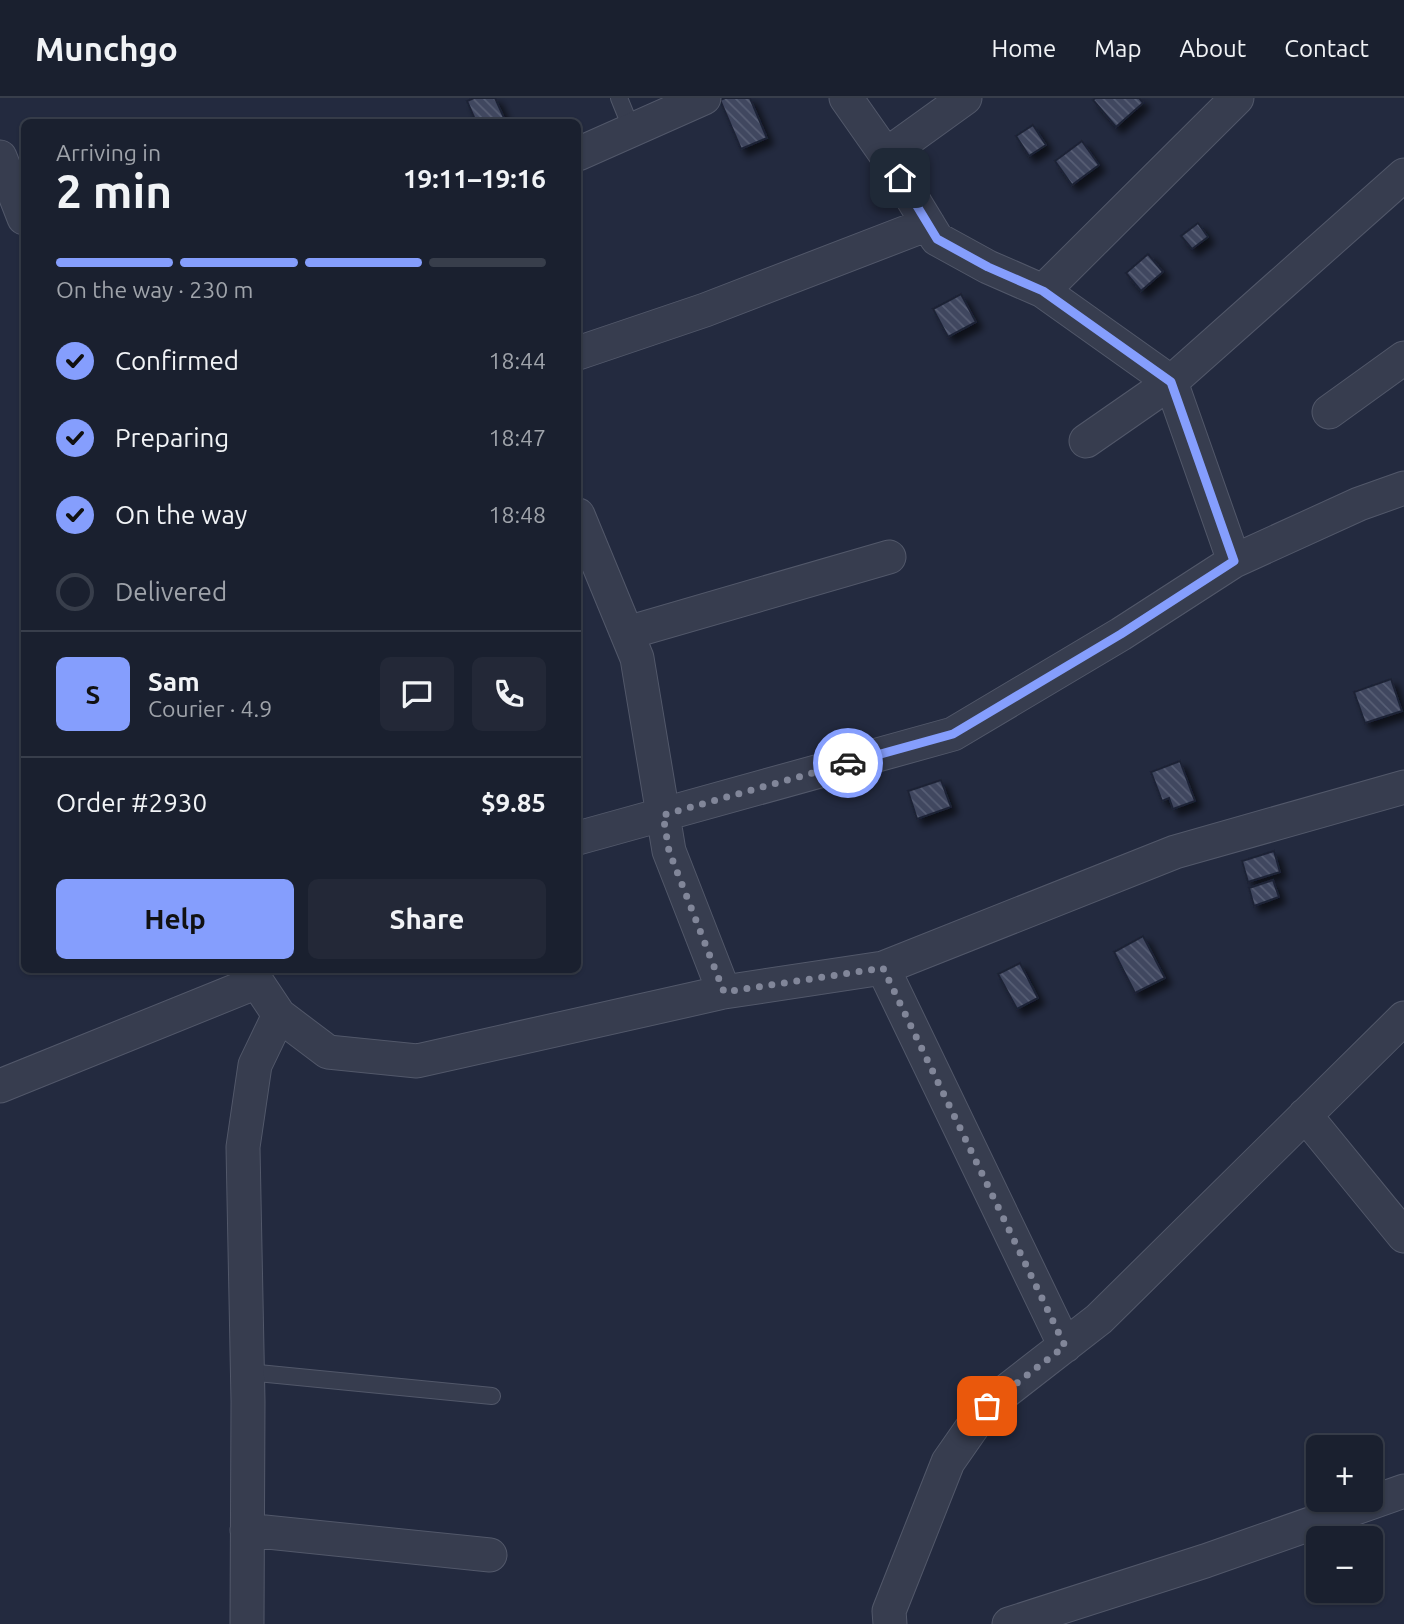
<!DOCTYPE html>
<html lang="en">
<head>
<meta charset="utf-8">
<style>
  :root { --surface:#1a202f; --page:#232837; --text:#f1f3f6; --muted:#9fa3aa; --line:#383e4b; --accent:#859efd }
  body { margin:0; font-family:Ubuntu,sans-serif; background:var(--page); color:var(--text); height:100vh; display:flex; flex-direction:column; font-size:26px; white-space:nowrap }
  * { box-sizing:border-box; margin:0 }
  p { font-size:23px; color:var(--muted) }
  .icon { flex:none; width:38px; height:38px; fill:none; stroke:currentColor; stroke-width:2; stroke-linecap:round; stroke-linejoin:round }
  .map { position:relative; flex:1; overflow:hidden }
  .panel { position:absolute; left:21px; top:21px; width:560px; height:854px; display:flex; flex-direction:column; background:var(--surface); border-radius:10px; box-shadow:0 2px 5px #0004,0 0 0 2px var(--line) }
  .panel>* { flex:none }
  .controls { position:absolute; left:1306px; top:1337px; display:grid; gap:14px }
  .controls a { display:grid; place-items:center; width:77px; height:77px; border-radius:10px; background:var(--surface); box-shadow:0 2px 5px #0004,0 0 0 2px var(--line); font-size:35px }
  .pin { position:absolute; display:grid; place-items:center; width:60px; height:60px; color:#fff; margin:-30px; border-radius:14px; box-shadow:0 4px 10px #0006 }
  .courier { position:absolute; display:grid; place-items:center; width:70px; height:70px; margin:-35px; border:5px solid #859efd; border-radius:50%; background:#fff; color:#222; box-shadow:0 2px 9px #0007 }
  .overview em { font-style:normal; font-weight:600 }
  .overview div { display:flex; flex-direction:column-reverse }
  .overview { display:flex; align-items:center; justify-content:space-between; height:119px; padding:0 35px }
  h1 { font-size:46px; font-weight:600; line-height:52px }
  .bar { display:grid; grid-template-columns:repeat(4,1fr); gap:10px 7px; align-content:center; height:84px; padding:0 35px }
  .bar i { height:9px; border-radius:5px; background:var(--line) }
  .bar .current { background:var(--accent) }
  .bar p { grid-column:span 4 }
  .line { display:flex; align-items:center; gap:18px; padding:0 35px; border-top:2px solid var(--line) }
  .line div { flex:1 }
  .round { display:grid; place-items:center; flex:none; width:74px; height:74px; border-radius:10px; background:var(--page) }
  ol { padding:0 35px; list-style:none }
  li { display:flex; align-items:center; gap:21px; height:77px }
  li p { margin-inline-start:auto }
  li .icon { padding:7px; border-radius:50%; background:var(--accent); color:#111; stroke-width:4 }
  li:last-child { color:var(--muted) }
  li i { width:38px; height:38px; border:4px solid var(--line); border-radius:50% }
  .action { display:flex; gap:14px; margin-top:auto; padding:14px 35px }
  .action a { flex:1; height:80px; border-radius:10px; background:var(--accent); color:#111; font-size:28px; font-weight:600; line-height:80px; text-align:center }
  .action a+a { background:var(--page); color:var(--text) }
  header { display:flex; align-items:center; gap:42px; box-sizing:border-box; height:98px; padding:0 35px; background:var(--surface); border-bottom:2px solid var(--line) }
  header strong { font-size:33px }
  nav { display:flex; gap:38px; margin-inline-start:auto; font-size:24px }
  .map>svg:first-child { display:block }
  .building { fill:url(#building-back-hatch); stroke:#1e2436; stroke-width:2; filter:url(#shadow) }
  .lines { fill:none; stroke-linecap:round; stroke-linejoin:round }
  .service-casing { stroke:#52586a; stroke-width:18 }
  .minor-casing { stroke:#52586a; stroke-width:35 }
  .service { stroke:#373d4f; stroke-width:16 }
  .minor { stroke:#373d4f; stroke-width:33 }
  .done { stroke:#818699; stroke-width:7; stroke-dasharray:0 12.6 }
  .route { stroke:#859efd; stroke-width:9 }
</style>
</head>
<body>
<header>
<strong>Munchgo</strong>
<nav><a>Home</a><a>Map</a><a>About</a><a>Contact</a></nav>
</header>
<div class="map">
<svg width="1404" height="1526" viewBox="0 0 1404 1526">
  <defs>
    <pattern id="building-back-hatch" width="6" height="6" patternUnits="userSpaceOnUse" patternTransform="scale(1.75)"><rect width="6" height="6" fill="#3f465f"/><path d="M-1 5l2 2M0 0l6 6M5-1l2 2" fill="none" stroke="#585f75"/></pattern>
    <filter id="shadow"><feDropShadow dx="6" dy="6" stdDeviation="3.5" flood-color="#0009"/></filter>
  </defs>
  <rect width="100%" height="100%" fill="#232a3f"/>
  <!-- building -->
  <path class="building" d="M474 0H495L506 24H476L467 3Z
    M725 0H750L767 40 741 51 720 2Z
    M1095 0H1139L1143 5 1116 29 1093 2Z
    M1033 27 1046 47 1029 58 1016 38Z
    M1082 43 1099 67 1072 87 1055 63Z
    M1198 125 1208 139 1192 151 1181 138Z
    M1148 156 1163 174 1141 193 1126 175Z
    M961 196 976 224 948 239 933 211Z
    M1391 581 1402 613 1365 625 1354 594Z
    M1180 663 1195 703 1173 711 1169 700 1162 703 1151 674Z
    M941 682 951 709 917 721 908 693Z
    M1274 753 1280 774 1248 784 1242 763Z
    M1273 782 1279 799 1254 808 1249 790Z
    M1143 838 1165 880 1135 895 1114 854Z
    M1020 865 1038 900 1017 911 998 876Z"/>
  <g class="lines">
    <defs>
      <path id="service" d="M619 0 632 32
        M248 1274 492 1298"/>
      <path id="minor" d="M846 0 886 57 937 141 988 169 1043 193 1171 284 1234 463
        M578 56 704 0
        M886 57 965 0
        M0 59 24 120
        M1043 193 1237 0
        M578 255 705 212 928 126
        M1329 314 1404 260
        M1086 343 1171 284 1404 77
        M578 417 637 560 669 753 724 894
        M627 535 889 459
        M578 740 953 636 1121 536 1234 463 1359 406 1404 390
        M883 870 1065 1248
        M253 872 257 884 279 917 328 954 417 963 724 894 883 870 1175 754 1404 689
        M0 988 257 884
        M1305 1017 1404 1138
        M247 1432 490 1457
        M247 1526 248 1303 243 1049 255 967 279 917
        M890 1526 889 1513 948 1364 987 1308 1099 1221 1404 920
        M1009 1526 1205 1463 1404 1393"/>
    </defs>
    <!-- service casing -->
    <use href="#service" class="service-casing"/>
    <!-- minor casing -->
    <use href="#minor" class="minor-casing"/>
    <!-- service -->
    <use href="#service" class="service"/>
    <!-- minor -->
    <use href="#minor" class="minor"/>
  </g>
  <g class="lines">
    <!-- done -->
    <path class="done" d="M848 665 663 717 669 753 724 894 883 870 1065 1248 987 1308"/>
    <!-- route -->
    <path class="route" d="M848 665 953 636 1121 536 1234 463 1171 284 1043 193 988 169 937 141 900 80"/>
  </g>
</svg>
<div class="controls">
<a>+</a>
<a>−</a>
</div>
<div class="pin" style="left:987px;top:1308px;background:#ea580c"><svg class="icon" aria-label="bag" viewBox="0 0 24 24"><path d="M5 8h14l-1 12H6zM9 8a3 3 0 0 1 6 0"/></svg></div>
<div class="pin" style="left:900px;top:80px;background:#1f2937"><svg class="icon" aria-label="home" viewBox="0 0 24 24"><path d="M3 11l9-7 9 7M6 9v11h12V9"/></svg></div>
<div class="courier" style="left:848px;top:665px"><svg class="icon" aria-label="car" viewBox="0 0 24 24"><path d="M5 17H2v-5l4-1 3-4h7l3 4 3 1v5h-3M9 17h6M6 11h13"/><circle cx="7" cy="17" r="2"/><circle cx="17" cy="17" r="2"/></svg></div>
<section class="panel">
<div class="overview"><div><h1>2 min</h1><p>Arriving in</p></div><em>19:11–19:16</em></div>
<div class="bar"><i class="current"></i><i class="current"></i><i class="current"></i><i></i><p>On the way · 230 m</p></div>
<ol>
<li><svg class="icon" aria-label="check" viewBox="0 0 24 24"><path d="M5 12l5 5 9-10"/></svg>Confirmed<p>18:44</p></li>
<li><svg class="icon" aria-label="check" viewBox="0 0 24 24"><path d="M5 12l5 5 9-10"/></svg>Preparing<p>18:47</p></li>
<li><svg class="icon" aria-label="check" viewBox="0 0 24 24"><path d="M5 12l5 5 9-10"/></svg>On the way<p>18:48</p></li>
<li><i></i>Delivered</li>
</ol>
<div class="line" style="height:126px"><b class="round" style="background:var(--accent);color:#111">S</b><div><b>Sam</b><p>Courier · 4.9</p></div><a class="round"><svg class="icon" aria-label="chat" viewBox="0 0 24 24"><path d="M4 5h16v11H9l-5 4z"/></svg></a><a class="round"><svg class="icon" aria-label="phone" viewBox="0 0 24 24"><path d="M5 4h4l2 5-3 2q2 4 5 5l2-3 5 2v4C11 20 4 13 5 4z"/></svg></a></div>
<div class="line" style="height:91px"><div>Order #2930</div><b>$9.85</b></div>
<div class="action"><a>Help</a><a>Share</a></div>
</section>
</div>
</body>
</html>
